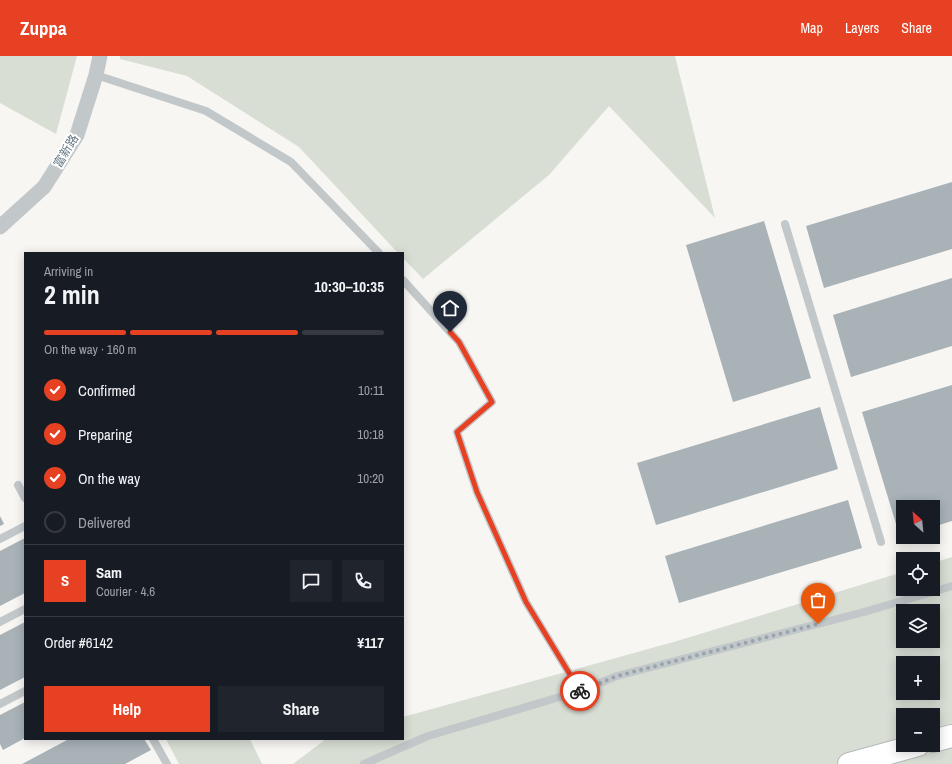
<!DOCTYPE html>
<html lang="en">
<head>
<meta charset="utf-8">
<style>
  :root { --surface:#171b24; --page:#20242c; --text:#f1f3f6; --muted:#9ea1a6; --line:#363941; --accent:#e74123 }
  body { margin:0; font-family:"Archivo Narrow","Noto Sans SC",sans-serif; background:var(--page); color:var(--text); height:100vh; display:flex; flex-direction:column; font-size:15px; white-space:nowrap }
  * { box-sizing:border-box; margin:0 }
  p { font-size:13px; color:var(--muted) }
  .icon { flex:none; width:22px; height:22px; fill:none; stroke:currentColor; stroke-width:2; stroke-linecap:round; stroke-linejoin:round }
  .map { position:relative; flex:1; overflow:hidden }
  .details { position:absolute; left:24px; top:196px; width:380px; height:488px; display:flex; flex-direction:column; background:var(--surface); border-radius:0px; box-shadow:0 2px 10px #0003 }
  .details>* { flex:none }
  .needle { width:26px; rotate:333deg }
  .controls { position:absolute; left:896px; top:444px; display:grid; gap:8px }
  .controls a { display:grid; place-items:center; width:44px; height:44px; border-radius:0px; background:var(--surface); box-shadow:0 2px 10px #0003; font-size:20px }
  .pin { position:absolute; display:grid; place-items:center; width:34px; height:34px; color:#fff; margin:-41px -17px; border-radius:50% 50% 50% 0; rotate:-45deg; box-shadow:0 0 4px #0007 }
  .pin .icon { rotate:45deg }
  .courier { position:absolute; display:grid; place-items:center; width:40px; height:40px; margin:-20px; border:3px solid #e74123; border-radius:50%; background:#fff; color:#222; box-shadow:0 1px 5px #0007 }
  .summary em { font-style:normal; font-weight:800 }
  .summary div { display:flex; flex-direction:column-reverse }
  .summary { display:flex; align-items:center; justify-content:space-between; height:68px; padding:0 20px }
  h1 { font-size:26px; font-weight:800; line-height:30px }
  .bar { display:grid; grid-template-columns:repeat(4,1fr); gap:6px 4px; align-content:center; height:48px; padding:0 20px }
  .bar i { height:5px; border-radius:3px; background:var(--line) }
  .bar .active { background:var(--accent) }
  .bar p { grid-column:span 4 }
  .line { display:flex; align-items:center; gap:10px; padding:0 20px; border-top:1px solid var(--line) }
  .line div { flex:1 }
  .round { display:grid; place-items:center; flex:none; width:42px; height:42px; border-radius:0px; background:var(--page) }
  ol { padding:0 20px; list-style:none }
  li { display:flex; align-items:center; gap:12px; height:44px }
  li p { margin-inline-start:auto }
  li .icon { padding:4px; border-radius:50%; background:var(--accent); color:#fff; stroke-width:4 }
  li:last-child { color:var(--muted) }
  li i { width:22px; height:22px; border:2px solid var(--line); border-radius:50% }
  .primary-button { display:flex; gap:8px; margin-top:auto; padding:8px 20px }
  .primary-button a { flex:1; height:46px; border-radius:0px; background:var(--accent); color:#fff; font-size:16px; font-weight:800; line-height:46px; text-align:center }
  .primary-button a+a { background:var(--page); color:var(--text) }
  header { display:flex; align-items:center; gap:24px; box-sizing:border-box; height:56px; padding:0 20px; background:var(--accent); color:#fff }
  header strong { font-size:19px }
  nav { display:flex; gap:22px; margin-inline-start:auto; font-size:14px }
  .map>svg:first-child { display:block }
  .green { fill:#d8ded4; fill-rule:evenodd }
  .building { fill:#a8b2b7 }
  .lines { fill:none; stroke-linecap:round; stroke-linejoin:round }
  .motorway-casing { stroke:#b5b9bc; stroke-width:24 }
  .service { stroke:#c2c7c9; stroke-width:8 }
  .minor { stroke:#c2c7c9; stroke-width:15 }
  .motorway { stroke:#fff; stroke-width:22 }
  .done { stroke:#98a5ac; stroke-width:4; stroke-dasharray:0 7.2 }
  .route { stroke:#e74123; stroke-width:5 }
  .labels { text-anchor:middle; stroke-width:4; stroke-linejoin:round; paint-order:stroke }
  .street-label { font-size:12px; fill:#657985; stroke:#fff }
</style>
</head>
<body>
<header>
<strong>Zuppa</strong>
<nav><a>Map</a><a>Layers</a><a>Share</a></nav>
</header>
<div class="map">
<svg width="952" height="708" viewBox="0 0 952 708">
  <rect width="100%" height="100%" fill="#f7f6f3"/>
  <!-- green -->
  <path class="green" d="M0 0H77L56 78 0 47Z
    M120 0H675L715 162 609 50 549 119 423 223 403 202V197H398L299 91 187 20 120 3Z
    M952 501V708H293L326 683H403V661L677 585 903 516V533H933V507ZM903 555H933V585H903ZM903 607H933V637H903ZM903 659H933V689H903Z
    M166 683H250L262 708H179Z"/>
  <!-- building -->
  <path class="building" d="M952 126V193L824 232 806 170Z
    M764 165 811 322 733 346 686 189Z
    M952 222V290L851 321 833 259Z
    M952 329V465L933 471V451H903V480L900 481 862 356Z
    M820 351 838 413 656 469 637 407Z
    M848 444 862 492 679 547 665 500Z
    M0 460 4 468 0 470Z
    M25 482V537L0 550V495Z
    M25 566V621L0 634V579Z
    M25 646V682L3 694 0 688V659Z
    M69 683H144L151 694 125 708H22Z"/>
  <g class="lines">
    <defs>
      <path id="motorway" d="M933 685 952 680
        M849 708 918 689"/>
    </defs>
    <!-- motorway casing -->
    <use href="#motorway" class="motorway-casing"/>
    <!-- service -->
    <path class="service" d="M96 19 206 55 291 106 379 197
      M785 168 881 486
      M403 224 459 286 492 346 457 376 477 436 526 546 580 635
      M18 429 25 442
      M0 483 25 470
      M0 566 25 553
      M0 648 25 635
      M153 683 167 708
      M364 708 428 680 580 635 617 620 864 556 952 530"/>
    <!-- minor -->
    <path class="minor" d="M0 171 44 131 77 79 96 19 100 0"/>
    <!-- motorway -->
    <use href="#motorway" class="motorway"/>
  </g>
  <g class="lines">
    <!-- done -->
    <path class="done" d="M580 635 617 620 818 568"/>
    <!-- route -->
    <path class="route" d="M450 276 459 286 492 346 457 376 477 436 526 546 580 635"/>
  </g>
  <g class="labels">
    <!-- street labels -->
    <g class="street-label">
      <text transform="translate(66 95) rotate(-59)" y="4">富新路</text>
    </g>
  </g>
</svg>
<div class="controls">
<a><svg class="needle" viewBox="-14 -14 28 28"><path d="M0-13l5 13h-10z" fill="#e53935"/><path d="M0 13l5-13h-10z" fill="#9ea1a6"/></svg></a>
<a><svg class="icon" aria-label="locate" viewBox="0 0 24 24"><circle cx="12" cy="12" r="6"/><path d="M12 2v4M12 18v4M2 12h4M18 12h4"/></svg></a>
<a><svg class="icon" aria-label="layers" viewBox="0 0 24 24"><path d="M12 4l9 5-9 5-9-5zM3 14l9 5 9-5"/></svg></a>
<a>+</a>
<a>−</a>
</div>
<div class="pin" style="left:818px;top:568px;background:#ea580c"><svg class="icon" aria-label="bag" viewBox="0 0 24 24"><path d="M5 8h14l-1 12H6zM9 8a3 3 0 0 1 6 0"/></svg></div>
<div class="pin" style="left:450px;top:276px;background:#1f2937"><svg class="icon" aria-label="home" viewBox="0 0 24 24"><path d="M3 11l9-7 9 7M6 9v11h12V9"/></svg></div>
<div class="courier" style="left:580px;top:635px"><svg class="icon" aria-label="bike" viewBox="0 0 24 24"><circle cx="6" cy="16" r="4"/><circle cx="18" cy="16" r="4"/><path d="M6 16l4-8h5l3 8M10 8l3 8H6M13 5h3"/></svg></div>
<section class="details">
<div class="summary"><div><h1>2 min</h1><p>Arriving in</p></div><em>10:30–10:35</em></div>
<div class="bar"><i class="active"></i><i class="active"></i><i class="active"></i><i></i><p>On the way · 160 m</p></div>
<ol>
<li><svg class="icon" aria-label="check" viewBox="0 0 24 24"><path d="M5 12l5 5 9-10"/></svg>Confirmed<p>10:11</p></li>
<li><svg class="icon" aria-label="check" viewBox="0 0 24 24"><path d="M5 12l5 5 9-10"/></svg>Preparing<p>10:18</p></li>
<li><svg class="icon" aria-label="check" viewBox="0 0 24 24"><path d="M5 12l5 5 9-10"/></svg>On the way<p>10:20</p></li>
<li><i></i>Delivered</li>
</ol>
<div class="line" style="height:72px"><b class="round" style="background:var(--accent);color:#fff">S</b><div><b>Sam</b><p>Courier · 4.6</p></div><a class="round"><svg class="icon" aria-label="chat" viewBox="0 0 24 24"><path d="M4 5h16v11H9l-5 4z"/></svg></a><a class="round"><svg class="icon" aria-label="phone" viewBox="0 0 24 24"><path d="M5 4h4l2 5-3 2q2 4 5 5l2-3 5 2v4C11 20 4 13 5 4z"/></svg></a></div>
<div class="line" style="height:52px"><div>Order #6142</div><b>¥117</b></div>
<div class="primary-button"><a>Help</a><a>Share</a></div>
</section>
</div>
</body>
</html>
